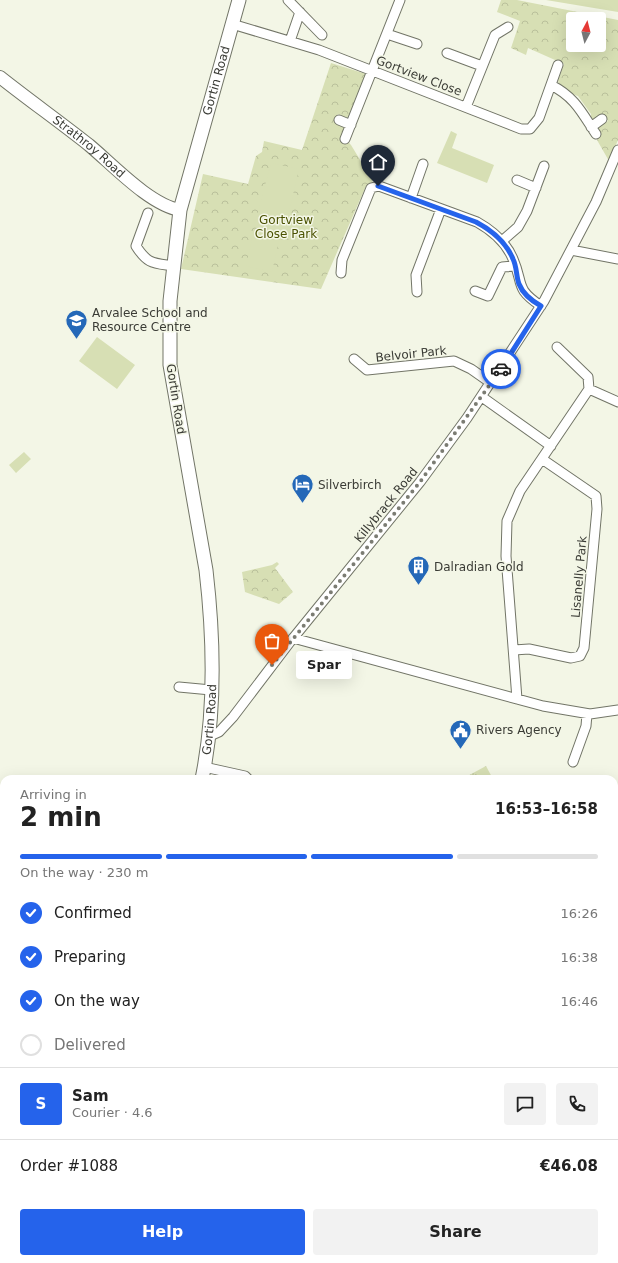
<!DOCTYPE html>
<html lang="en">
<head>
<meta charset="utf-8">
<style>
  :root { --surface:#fff; --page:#f2f2f2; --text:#222; --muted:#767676; --line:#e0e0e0; --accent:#2563eb }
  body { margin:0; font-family:"DejaVu Sans",sans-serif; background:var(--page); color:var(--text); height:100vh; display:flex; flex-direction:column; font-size:15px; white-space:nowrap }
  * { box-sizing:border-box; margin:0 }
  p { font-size:13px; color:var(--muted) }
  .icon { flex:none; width:22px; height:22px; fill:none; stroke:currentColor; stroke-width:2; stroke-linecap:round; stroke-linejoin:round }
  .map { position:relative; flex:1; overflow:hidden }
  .side { position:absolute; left:0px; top:775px; width:618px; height:488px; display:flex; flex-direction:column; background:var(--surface); border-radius:12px 12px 0 0; box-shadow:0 4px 16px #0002 }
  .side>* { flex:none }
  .needle { width:26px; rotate:7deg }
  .controls { position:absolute; left:566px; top:12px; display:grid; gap:8px }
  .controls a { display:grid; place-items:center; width:40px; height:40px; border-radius:4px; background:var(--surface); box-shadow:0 4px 16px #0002; font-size:20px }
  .pin { position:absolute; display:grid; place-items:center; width:34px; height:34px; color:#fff; margin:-41px -17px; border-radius:50% 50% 50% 0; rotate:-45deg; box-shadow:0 0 4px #0007 }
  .pin .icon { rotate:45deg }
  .courier { position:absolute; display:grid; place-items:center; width:40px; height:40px; margin:-20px; border:3px solid #2563eb; border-radius:50%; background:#fff; color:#222; box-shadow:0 1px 5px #0007 }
  .bubble { position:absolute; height:28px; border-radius:4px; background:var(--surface); box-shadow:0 4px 16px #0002; font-size:13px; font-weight:800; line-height:28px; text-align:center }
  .headline em { font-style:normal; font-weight:800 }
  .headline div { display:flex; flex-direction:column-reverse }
  .headline { display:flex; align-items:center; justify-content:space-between; height:68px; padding:0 20px }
  h1 { font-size:26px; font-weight:800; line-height:30px }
  .bar { display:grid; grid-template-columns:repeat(4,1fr); gap:6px 4px; align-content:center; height:48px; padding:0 20px }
  .bar i { height:5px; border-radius:3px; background:var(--line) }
  .bar .current { background:var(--accent) }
  .bar p { grid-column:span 4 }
  .line { display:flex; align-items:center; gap:10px; padding:0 20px; border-top:1px solid var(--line) }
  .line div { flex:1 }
  .round { display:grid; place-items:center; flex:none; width:42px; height:42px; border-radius:4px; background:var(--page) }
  ol { padding:0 20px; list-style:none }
  li { display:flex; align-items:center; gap:12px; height:44px }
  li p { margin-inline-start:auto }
  li .icon { padding:4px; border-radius:50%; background:var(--accent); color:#fff; stroke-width:4 }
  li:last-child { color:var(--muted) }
  li i { width:22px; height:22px; border:2px solid var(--line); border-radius:50% }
  .cta { display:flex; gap:8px; margin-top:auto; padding:8px 20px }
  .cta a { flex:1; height:46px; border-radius:4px; background:var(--accent); color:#fff; font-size:16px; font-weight:800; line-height:46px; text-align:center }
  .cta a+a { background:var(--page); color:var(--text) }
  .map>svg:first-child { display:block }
  .grass { fill:url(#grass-tufts) }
  .park { fill:url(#park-crowns); fill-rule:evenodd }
  .garden { fill:#d7dfb4 }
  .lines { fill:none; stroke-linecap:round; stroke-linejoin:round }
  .minor-casing { stroke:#727567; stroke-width:11 }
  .tertiary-casing { stroke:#727567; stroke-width:14 }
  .secondary-casing { stroke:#727567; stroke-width:15 }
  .minor { stroke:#fff; stroke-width:9 }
  .tertiary { stroke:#fff; stroke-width:12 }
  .secondary { stroke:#fff; stroke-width:13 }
  .done { stroke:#7b7c73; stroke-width:4; stroke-dasharray:0 7.2 }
  .route { stroke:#2563eb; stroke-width:5 }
  .labels { text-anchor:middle; stroke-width:3; stroke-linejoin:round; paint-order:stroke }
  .street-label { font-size:12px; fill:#3a3b35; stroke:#f3f6e6 }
  .park-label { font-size:12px; fill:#4b5202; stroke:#f3f6e6 }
  .poi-label { font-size:12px; fill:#3a3b35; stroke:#f3f6e6; text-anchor:start }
</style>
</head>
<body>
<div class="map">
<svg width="618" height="1263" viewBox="0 0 618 1263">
  <defs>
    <pattern id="grass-tufts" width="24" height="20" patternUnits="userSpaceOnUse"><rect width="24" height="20" fill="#d7dfb4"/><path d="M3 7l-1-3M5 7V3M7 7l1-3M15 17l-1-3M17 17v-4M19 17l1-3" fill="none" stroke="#b9c09b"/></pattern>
    <pattern id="park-crowns" width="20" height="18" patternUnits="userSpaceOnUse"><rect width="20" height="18" fill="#d7dfb4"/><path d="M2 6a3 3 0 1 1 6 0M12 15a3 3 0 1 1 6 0" fill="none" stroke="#b9c09b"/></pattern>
  </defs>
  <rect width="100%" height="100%" fill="#f3f6e6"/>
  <!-- grass -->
  <path class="grass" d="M486 766 493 779H462Z"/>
  <!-- park -->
  <path class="park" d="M501 0H517L618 20V140L609 161 597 140 600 136V132L597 128 608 121 603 114 599 118 591 119V114L578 96C572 95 565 88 559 85L558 80 564 64 528 48 526 55 511 48 520 21 497 12ZM573 19H599V45H573Z
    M331 63 366 74 349 116 346 118 338 114 334 122 345 128 342 135 351 145 373 181 366 186 321 289 181 269 203 174 248 184 256 156 262 152 264 141 302 150Z
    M277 562 279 564 275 568 293 592 279 604 245 592 242 572 272 565Z
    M4 810V1006L0 998V811Z
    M0 1177 4 1180V1259H12L10 1263H0Z"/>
  <!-- garden -->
  <path class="garden" d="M546 0H618V12Z
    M451 131 457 134 452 148 494 165 487 183 437 163Z
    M271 163 299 169 284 234 254 227Z
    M254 230 280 236 272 272 246 266Z
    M97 337 135 365 117 389 79 361Z
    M24 452 31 459 16 473 9 465Z
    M0 1189 4 1192V1259H6L4 1263H0Z
    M234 1259H609L608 1263H234Z"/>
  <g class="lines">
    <defs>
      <path id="minor" d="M288 0 322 35
        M232 24 319 50 521 129H530L539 118 558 65
        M387 34 417 44
        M290 41 300 12
        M447 53 482 66
        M551 85C575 97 582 113 596 134
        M466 107 495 35 508 27
        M339 120 351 125
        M591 127 602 119
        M345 139 400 0
        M517 180 536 188
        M411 198 423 164
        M148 213 136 246C148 265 154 263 174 266
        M502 241 518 227 527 211 544 166
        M571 250 618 259
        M341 273 342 260 371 188 379 186 477 222C493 231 506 242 513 259 524 284 514 288 541 306
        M475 291 488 296 502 267 515 266
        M417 292 416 275 441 209
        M557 347 588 377 589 389
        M354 359 367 370 454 361 471 369 491 383
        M589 389 618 402
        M482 397 551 446
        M293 638 543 706 590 714 618 710
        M514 650 529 649 571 658 580 656 584 648 597 509 596 496 542 459
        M179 687 211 690
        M517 699 506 556 507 521 520 491 589 389
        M210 736 219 732 233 717 290 642 420 482 467 418 544 301 596 202 618 150
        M573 762 586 726 587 714
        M204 767 245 776 248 779
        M0 1009 4 1017"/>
      <g id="tertiary">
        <path id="s1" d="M0 77C29 100 60 122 89 145 113 165 150 205 180 210"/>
        <path d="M614 1170H618"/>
      </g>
      <g id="secondary">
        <path id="s2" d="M202 779C216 711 214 639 206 570L170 365V301L180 210 239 0"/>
        <path d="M47 1263 48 1259"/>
      </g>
    </defs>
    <!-- minor casing -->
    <use href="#minor" class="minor-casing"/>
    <!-- tertiary casing -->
    <use href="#tertiary" class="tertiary-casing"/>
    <!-- secondary casing -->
    <use href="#secondary" class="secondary-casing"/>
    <!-- minor -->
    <use href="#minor" class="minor"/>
    <!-- tertiary -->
    <use href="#tertiary" class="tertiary"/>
    <!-- secondary -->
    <use href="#secondary" class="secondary"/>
  </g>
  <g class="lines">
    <!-- done -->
    <path class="done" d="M272 665 420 482 501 369"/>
    <!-- route -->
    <path class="route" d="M378 186 476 222C493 231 506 242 513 259 517 267 516 276 519 284 523 294 532 301 541 306L501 369"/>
  </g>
  <!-- icons -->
  <defs>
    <symbol id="school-pin" viewBox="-11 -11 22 30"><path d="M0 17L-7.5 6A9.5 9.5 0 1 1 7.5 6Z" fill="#2468b8" stroke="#f3f6e6"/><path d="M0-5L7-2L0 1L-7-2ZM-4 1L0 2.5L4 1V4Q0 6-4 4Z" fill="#fff"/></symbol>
    <symbol id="hotel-pin" viewBox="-11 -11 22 30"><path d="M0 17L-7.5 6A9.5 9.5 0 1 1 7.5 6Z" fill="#2468b8" stroke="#f3f6e6"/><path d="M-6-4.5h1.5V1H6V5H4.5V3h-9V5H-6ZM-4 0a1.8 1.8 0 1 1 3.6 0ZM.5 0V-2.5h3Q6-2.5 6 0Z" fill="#fff"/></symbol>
    <symbol id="building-pin" viewBox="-11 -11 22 30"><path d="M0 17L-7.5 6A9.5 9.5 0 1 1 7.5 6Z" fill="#2468b8" stroke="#f3f6e6"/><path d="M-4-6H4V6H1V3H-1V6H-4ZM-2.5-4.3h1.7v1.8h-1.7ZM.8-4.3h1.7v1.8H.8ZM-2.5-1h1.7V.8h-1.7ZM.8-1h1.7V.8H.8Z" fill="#fff"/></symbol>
    <symbol id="civic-pin" viewBox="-11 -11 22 30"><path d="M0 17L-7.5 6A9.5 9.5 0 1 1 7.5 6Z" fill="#2468b8" stroke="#f3f6e6"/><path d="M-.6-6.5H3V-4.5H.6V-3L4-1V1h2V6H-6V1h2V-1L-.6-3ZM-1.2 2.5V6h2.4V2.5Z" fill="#fff"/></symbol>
  </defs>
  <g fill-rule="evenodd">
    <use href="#school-pin" x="64" y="308" width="25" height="34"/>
    <use href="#hotel-pin" x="290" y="472" width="25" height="34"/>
    <use href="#building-pin" x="406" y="554" width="25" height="34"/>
    <use href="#civic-pin" x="448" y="718" width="25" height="34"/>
  </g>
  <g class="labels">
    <!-- street labels -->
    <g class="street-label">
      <text transform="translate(419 76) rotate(21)" y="4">Gortview Close</text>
      <text dy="4" stroke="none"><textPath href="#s2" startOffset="708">Gortin Road</textPath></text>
      <text dy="4" stroke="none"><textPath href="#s1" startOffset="113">Strathroy Road</textPath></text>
      <text transform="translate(411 354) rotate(-6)" y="4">Belvoir Park</text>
      <text transform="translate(176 399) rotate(81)" y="4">Gortin Road</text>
      <text transform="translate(386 505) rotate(-51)" y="4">Killybrack Road</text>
      <text transform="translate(579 577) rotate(-85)" y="4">Lisanelly Park</text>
      <text dy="4" stroke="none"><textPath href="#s2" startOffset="60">Gortin Road</textPath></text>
    </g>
    <!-- park labels -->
    <g class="park-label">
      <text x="286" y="224">Gortview<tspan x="286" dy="14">Close Park</tspan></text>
    </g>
    <!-- poi labels -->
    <g class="poi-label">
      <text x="92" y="317">Arvalee School and<tspan x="92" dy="14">Resource Centre</tspan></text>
      <text x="318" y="489">Silverbirch</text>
      <text x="434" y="571">Dalradian Gold</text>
      <text x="476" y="734">Rivers Agency</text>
    </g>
  </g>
</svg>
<div class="controls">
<a><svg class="needle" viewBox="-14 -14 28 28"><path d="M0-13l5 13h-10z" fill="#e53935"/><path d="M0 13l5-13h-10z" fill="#767676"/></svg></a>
</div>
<div class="pin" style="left:272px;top:665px;background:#ea580c"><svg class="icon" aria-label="bag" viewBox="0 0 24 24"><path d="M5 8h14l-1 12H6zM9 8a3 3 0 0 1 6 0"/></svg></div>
<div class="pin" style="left:378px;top:186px;background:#1f2937"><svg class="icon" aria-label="home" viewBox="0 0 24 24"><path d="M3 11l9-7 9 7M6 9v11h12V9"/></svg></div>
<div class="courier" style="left:501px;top:369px"><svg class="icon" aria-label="car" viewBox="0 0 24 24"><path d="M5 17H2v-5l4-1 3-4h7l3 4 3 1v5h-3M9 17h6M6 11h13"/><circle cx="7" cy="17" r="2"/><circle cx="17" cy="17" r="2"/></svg></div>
<div class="bubble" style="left:296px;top:651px;width:56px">Spar</div>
<section class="side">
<div class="headline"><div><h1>2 min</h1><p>Arriving in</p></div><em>16:53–16:58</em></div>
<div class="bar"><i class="current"></i><i class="current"></i><i class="current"></i><i></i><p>On the way · 230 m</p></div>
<ol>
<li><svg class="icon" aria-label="check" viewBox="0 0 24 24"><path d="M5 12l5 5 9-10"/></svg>Confirmed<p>16:26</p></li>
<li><svg class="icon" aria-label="check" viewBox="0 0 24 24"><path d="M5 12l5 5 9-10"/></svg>Preparing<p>16:38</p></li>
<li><svg class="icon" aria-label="check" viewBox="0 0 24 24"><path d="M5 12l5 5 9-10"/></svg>On the way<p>16:46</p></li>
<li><i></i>Delivered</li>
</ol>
<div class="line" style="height:72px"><b class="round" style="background:var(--accent);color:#fff">S</b><div><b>Sam</b><p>Courier · 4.6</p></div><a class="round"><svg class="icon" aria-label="chat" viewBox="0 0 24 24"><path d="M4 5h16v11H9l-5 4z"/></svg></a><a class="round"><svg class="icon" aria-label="phone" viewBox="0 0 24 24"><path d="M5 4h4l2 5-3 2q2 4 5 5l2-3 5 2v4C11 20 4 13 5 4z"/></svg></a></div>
<div class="line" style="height:52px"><div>Order #1088</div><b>€46.08</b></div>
<div class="cta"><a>Help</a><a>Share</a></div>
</section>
</div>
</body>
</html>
